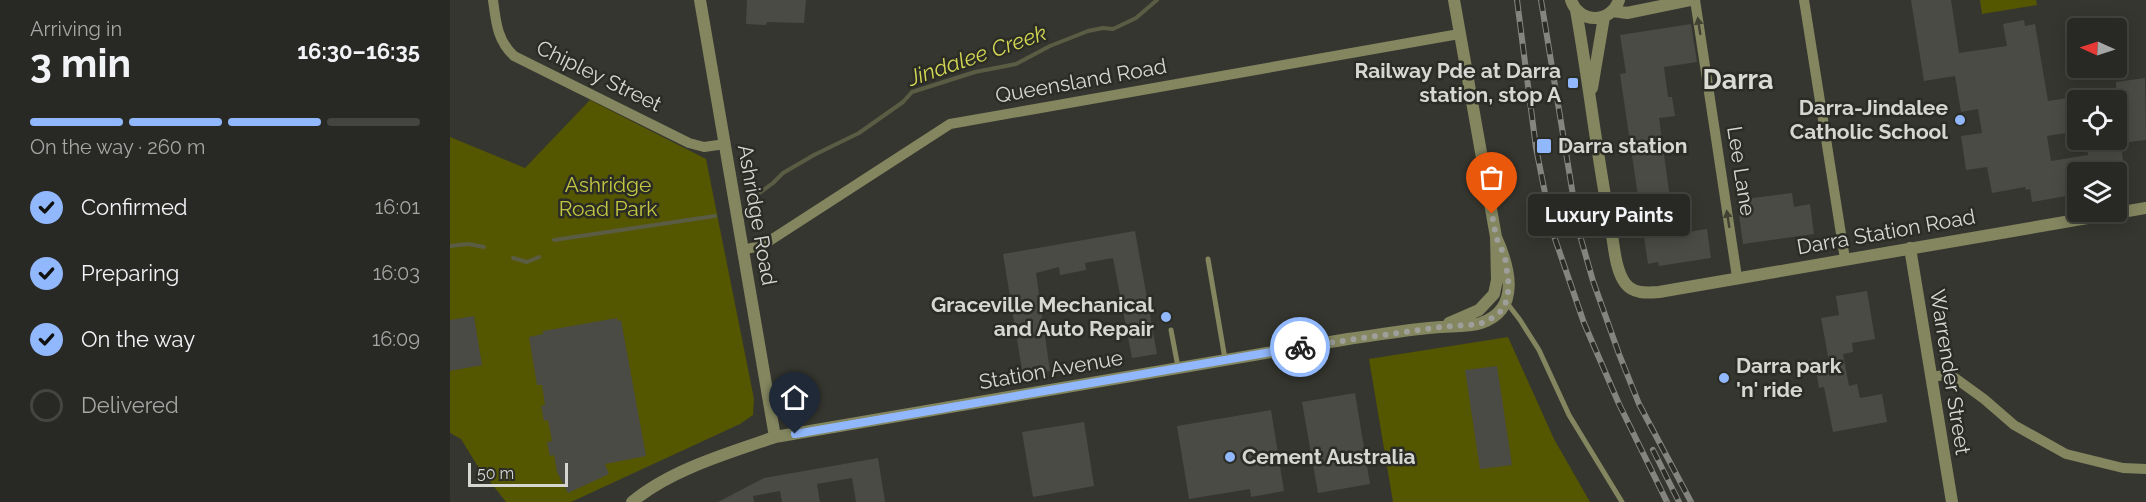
<!DOCTYPE html>
<html lang="en">
<head>
<meta charset="utf-8">
<style>
  :root { --surface:#282824; --page:#343431; --text:#f1f3f6; --muted:#a5a6a6; --line:#444441; --accent:#91b8fd }
  body { margin:0; font-family:Raleway,sans-serif; background:var(--page); color:var(--text); height:100vh; display:flex; flex-direction:column; font-size:22px; white-space:nowrap }
  * { box-sizing:border-box; margin:0 }
  p { font-size:20px; color:var(--muted) }
  .icon { flex:none; width:33px; height:33px; fill:none; stroke:currentColor; stroke-width:2; stroke-linecap:round; stroke-linejoin:round }
  .map { position:relative; flex:1; overflow:hidden }
  .side { display:flex; flex-direction:column; background:var(--surface); width:450px }
  .side>* { flex:none }
  .needle { width:39px; rotate:273deg }
  .fabs { position:absolute; left:1617px; top:18px; display:grid; gap:12px }
  .fabs a { display:grid; place-items:center; width:60px; height:60px; border-radius:6px; background:var(--surface); box-shadow:0 3px 15px #0003,0 0 0 2px var(--line); font-size:30px }
  .scale { position:absolute; left:18px; bottom:15px; width:100px; box-sizing:border-box; padding-left:6px; border:3px solid #d6d7d3; border-top:0; font-size:16px; line-height:21px; white-space:nowrap; color:#d6d7d3; -webkit-text-stroke:4px #2c2c26; paint-order:stroke }
  .pin { position:absolute; display:grid; place-items:center; width:51px; height:51px; color:#fff; margin:-62px -26px; border-radius:50% 50% 50% 0; rotate:-45deg; box-shadow:0 0 6px #0007 }
  .pin .icon { rotate:45deg }
  .courier { position:absolute; display:grid; place-items:center; width:60px; height:60px; margin:-30px; border:4px solid #91b8fd; border-radius:50%; background:#fff; color:#222; box-shadow:0 2px 8px #0007 }
  .bubble { position:absolute; height:42px; border-radius:6px; background:var(--surface); box-shadow:0 3px 15px #0003,0 0 0 2px var(--line); font-size:20px; font-weight:700; line-height:42px; text-align:center }
  .summary em { font-style:normal; font-weight:700 }
  .summary div { display:flex; flex-direction:column-reverse }
  .summary { display:flex; align-items:center; justify-content:space-between; height:102px; padding:0 30px }
  h1 { font-size:39px; font-weight:700; line-height:45px }
  .bar { display:grid; grid-template-columns:repeat(4,1fr); gap:9px 6px; align-content:center; height:72px; padding:0 30px }
  .bar i { height:8px; border-radius:4px; background:var(--line) }
  .bar .active { background:var(--accent) }
  .bar p { grid-column:span 4 }
  ol { padding:0 30px; list-style:none }
  li { display:flex; align-items:center; gap:18px; height:66px }
  li p { margin-inline-start:auto }
  li .icon { padding:6px; border-radius:50%; background:var(--accent); color:#111; stroke-width:4 }
  li:last-child { color:var(--muted) }
  li i { width:33px; height:33px; border:3px solid var(--line); border-radius:50% }
  main { display:flex; flex:1; min-height:0 }
  .map>svg:first-child { display:block }
  .green { fill:#545600 }
  .lines { fill:none; stroke-linecap:round; stroke-linejoin:round }
  .stream { stroke:#5b5c44; stroke-width:4 }
  .building { fill:#4b4b45 }
  .service { stroke:#83865f; stroke-width:5 }
  .minor { stroke:#83865f; stroke-width:10 }
  .tertiary { stroke:#83865f; stroke-width:12 }
  .rail-casing { stroke:#858580; stroke-width:6 }
  .rail { stroke:#2c2c26; stroke-width:4; stroke-dasharray:11; stroke-linecap:butt }
  .oneway { fill:#424234 }
  .done { stroke:#9e9f9a; stroke-width:6; stroke-dasharray:0 10.8 }
  .route { stroke:#91b8fd; stroke-width:8 }
  .poi-dot { fill:#91b8fd; stroke:#2c2c26; stroke-width:2 }
  .labels { text-anchor:middle; stroke-width:5; stroke-linejoin:round; paint-order:stroke }
  .poi-label { font-size:21px; font-weight:bold; fill:#d6d7d3; stroke:#2c2c26; text-anchor:end }
  .street-label { font-size:21px; fill:#d6d7d3; stroke:#2c2c26 }
  .park-label { font-size:21px; fill:#c3c841; stroke:#2c2c26 }
  .water-label { font-size:22px; font-style:italic; fill:#d1d752; stroke:#2c2c26 }
  .district-label { font-size:27px; font-weight:bold; fill:#dadbd3; stroke:#2c2c26 }
</style>
</head>
<body>
<main>
<section class="side">
<div class="summary"><div><h1>3 min</h1><p>Arriving in</p></div><em>16:30–16:35</em></div>
<div class="bar"><i class="active"></i><i class="active"></i><i class="active"></i><i></i><p>On the way · 260 m</p></div>
<ol>
<li><svg class="icon" aria-label="check" viewBox="0 0 24 24"><path d="M5 12l5 5 9-10"/></svg>Confirmed<p>16:01</p></li>
<li><svg class="icon" aria-label="check" viewBox="0 0 24 24"><path d="M5 12l5 5 9-10"/></svg>Preparing<p>16:03</p></li>
<li><svg class="icon" aria-label="check" viewBox="0 0 24 24"><path d="M5 12l5 5 9-10"/></svg>On the way<p>16:09</p></li>
<li><i></i>Delivered</li>
</ol>
</section>
<div class="map">
<svg width="1696" height="502" viewBox="0 0 1696 502">
  <rect width="100%" height="100%" fill="#363630"/>
  <!-- green -->
  <path class="green" d="M1530 0H1586L1587 5 1532 14Z
    M140 100 256 159 304 399 303 415 290 424 121 502H56L27 465 11 439 0 433V137L75 168Z
    M1058 337 1104 439 1140 502H943L919 359Z"/>
  <g class="lines">
    <!-- stream -->
    <path class="stream" d="M304 197 323 183 333 173 364 155 409 133 453 102 462 92 525 72 566 64 600 46 638 31 653 28 663 29 686 18 707 0
      M104 240 265 216
      M0 246 18 244 34 247
      M63 258 77 262 89 257"/>
  </g>
  <!-- building -->
  <path class="building" d="M297 0H356L354 23 317 22 316 25 296 24Z
    M1461 0H1501L1509 53 1557 46 1553 24 1574 20 1575 26 1585 24 1598 101 1618 98 1623 132 1597 136 1601 161 1638 155 1636 140H1666V82L1695 78 1696 140 1671 143 1674 169 1667 170V172H1628V194L1582 202 1580 189 1576 190 1575 187 1542 193 1537 167 1516 170 1511 136 1532 133 1528 109 1511 112 1505 76 1474 81Z
    M1241 24 1247 62 1214 67 1218 97H1222L1225 116 1209 118 1222 213 1234 211 1238 232 1257 229 1261 258 1209 266 1208 262 1198 264 1170 74 1176 73 1170 35Z
    M1342 193 1344 207 1360 204 1364 234 1293 244 1287 200Z
    M685 231 707 354 682 358 663 258 635 263 636 270 610 275 609 267 586 273 600 371 573 376 553 254Z
    M1417 291 1425 339 1402 343 1403 352 1393 354 1399 386 1407 384 1410 398 1432 394 1437 422 1383 432 1374 387 1369 388 1366 370 1380 367 1371 318 1389 315 1386 296Z
    M24 316 32 365 0 371V320Z
    M167 318 168 321 171 320 196 456 155 464 159 474 118 493 107 472 104 455 100 456 97 442 102 441 98 420 94 421 91 406 95 405 92 385H87L79 337 93 334V331Z
    M1047 366 1062 465 1030 469 1015 370Z
    M905 393 920 484 868 493 852 402Z
    M821 410 834 491 801 497 800 489 739 499 727 426Z
    M634 422 644 486 583 497 572 432Z
    M428 458 435 502H406L402 478 367 484 370 502H332L330 491 303 496 304 502H268L314 478Z"/>
  <g class="lines">
    <!-- service -->
    <path class="service" d="M758 259 775 359
      M1057 303 1070 320 1089 350 1119 415 1172 502
      M721 330 728 367"/>
    <!-- minor -->
    <path class="minor" d="M43 0C46 22 47 40 64 56L239 143 254 147 275 144
      M1245 0 1287 277
      M1354 0 1395 259
      M293 250 313 245 500 124 1009 34
      M1481 377 1495 375 1505 378 1534 399 1564 425 1616 454 1673 468 1696 469"/>
    <!-- tertiary -->
    <path class="tertiary" d="M250 0 325 437
      M1121 0C1129 24 1161 24 1169 0
      M1126 10C1139 83 1147 157 1161 229 1164 245 1165 269 1175 283 1183 294 1197 293 1209 292L1696 208
      M1163 11 1177 13 1240 0
      M1142 88 1154 17
      M1460 248 1502 502
      M999 323 1029 310 1044 294 1047 280 1046 237 1004 0
      M182 502C220 470 278 453 325 437L898 339C929 335 959 329 990 327 1003 326 1018 327 1031 323 1072 309 1059 266 1046 237"/>
    <defs>
      <path id="rail" d="M1067 0 1086 148 1103 233 1134 323 1169 404 1217 502
        M1091 0 1129 232 1143 281 1169 354 1189 404 1241 502
        M1203 450 1229 502"/>
    </defs>
    <!-- rail casing -->
    <use href="#rail" class="rail-casing"/>
    <!-- rail -->
    <use href="#rail" class="rail"/>
  </g>
  <!-- one-way arrows -->
  <defs><path id="oneway-solid" d="M-6-.8H1V-3.2L6.5 0L1 3.2V.8H-6Z" transform="scale(1.5)"/></defs>
  <g class="oneway">
    <use href="#oneway-solid" transform="translate(1249 26) rotate(-99)"/>
    <use href="#oneway-solid" transform="translate(1278 219) rotate(-99)"/>
  </g>
  <g class="lines">
    <!-- done -->
    <path class="done" d="M850 347 990 327 1030 324 1042 318 1050 312 1056 302 1059 287 1055 257 1046 237 1042 214"/>
    <!-- route -->
    <path class="route" d="M345 434 850 347"/>
  </g>
  <!-- markers -->
  <g class="poi-dot">
    <rect x="1117" y="77" width="12" height="12" rx="3"/>
    <circle cx="1510" cy="120" r="6"/>
    <rect x="1086" y="138" width="16" height="16" rx="3"/>
    <circle cx="716" cy="317" r="6"/>
    <circle cx="1274" cy="378" r="6"/>
    <circle cx="780" cy="457" r="6"/>
  </g>
  <g class="labels">
    <!-- poi labels -->
    <g class="poi-label">
      <text x="1111" y="78">Railway Pde at Darra<tspan x="1111" dy="24">station, stop A</tspan></text>
      <text x="1498" y="115">Darra-Jindalee<tspan x="1498" dy="24">Catholic School</tspan></text>
      <text x="1108" y="153" text-anchor="start">Darra station</text>
      <text x="704" y="312">Graceville Mechanical<tspan x="704" dy="24">and Auto Repair</tspan></text>
      <text x="1286" y="373" text-anchor="start">Darra park<tspan x="1286" dy="24">'n' ride</tspan></text>
      <text x="792" y="464" text-anchor="start">Cement Australia</text>
    </g>
    <!-- street labels -->
    <g class="street-label">
      <text transform="translate(149 76) rotate(26)" y="7">Chipley Street</text>
      <text transform="translate(631 81) rotate(-10)" y="7">Queensland Road</text>
      <text transform="translate(1291 171) rotate(81)" y="7">Lee Lane</text>
      <text transform="translate(307 215) rotate(80)" y="7">Ashridge Road</text>
      <text transform="translate(1436 232) rotate(-10)" y="7">Darra Station Road</text>
      <text transform="translate(601 370) rotate(-10)" y="7">Station Avenue</text>
      <text transform="translate(1500 372) rotate(81)" y="7">Warrender Street</text>
    </g>
    <!-- park labels -->
    <g class="park-label">
      <text x="158" y="192">Ashridge<tspan x="158" dy="24">Road Park</tspan></text>
    </g>
    <!-- water labels -->
    <g class="water-label">
      <text transform="translate(527 55) rotate(-19)" y="8">Jindalee Creek</text>
    </g>
    <!-- district labels -->
    <g class="district-label">
      <text x="1288" y="89">Darra</text>
    </g>
  </g>
</svg>
<div class="fabs">
<a><svg class="needle" viewBox="-14 -14 28 28"><path d="M0-13l5 13h-10z" fill="#e53935"/><path d="M0 13l5-13h-10z" fill="#a5a6a6"/></svg></a>
<a><svg class="icon" aria-label="locate" viewBox="0 0 24 24"><circle cx="12" cy="12" r="6"/><path d="M12 2v4M12 18v4M2 12h4M18 12h4"/></svg></a>
<a><svg class="icon" aria-label="layers" viewBox="0 0 24 24"><path d="M12 4l9 5-9 5-9-5zM3 14l9 5 9-5"/></svg></a>
</div>
<div class="scale">50 m</div>
<div class="pin" style="left:1042px;top:214px;background:#ea580c"><svg class="icon" aria-label="bag" viewBox="0 0 24 24"><path d="M5 8h14l-1 12H6zM9 8a3 3 0 0 1 6 0"/></svg></div>
<div class="pin" style="left:345px;top:434px;background:#1f2937"><svg class="icon" aria-label="home" viewBox="0 0 24 24"><path d="M3 11l9-7 9 7M6 9v11h12V9"/></svg></div>
<div class="courier" style="left:850px;top:347px"><svg class="icon" aria-label="bike" viewBox="0 0 24 24"><circle cx="6" cy="16" r="4"/><circle cx="18" cy="16" r="4"/><path d="M6 16l4-8h5l3 8M10 8l3 8H6M13 5h3"/></svg></div>
<div class="bubble" style="left:1078px;top:194px;width:162px">Luxury Paints</div>
</div>
</main>
</body>
</html>
